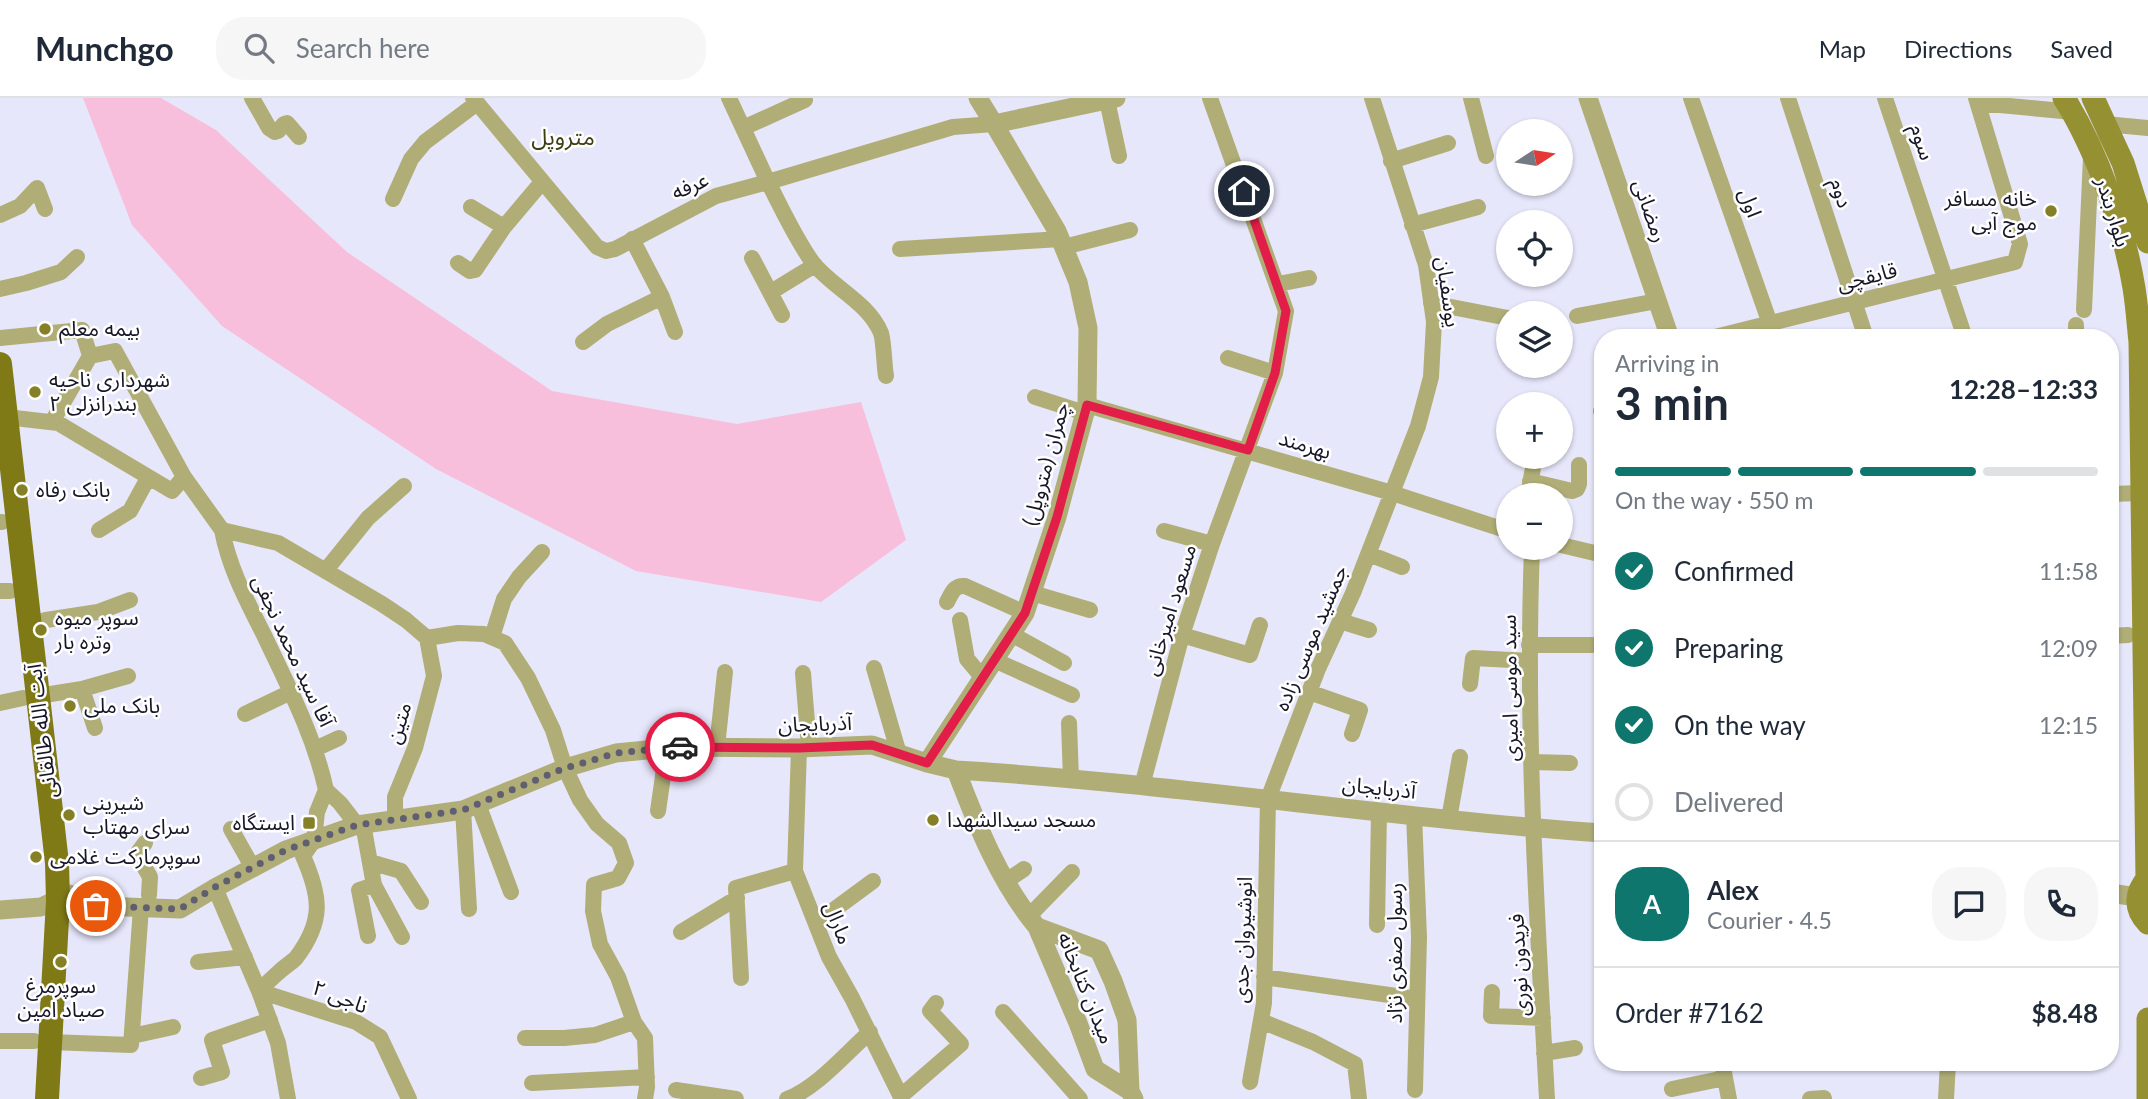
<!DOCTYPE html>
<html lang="en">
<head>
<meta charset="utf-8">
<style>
  :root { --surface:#fff; --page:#f6f6f7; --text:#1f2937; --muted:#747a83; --line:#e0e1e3; --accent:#0f766e }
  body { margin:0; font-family:Lato,"Noto Sans Arabic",sans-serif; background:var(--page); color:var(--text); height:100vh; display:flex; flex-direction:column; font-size:26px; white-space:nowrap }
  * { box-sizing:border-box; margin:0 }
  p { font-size:23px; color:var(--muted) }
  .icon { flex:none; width:38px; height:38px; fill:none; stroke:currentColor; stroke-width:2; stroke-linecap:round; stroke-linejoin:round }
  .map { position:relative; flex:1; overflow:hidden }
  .drawer { position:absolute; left:1594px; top:231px; width:525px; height:742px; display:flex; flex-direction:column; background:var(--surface); border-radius:28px; box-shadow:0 2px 5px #0004 }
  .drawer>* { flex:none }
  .needle { width:46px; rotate:78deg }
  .fabs { position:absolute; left:1496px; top:21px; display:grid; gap:14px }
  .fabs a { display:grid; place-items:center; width:77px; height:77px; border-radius:50%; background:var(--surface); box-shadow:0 2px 5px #0004; font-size:35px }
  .pin { position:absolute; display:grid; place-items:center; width:60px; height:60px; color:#fff; margin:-30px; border:4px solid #fff; border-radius:50%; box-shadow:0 2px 7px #0007 }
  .courier { position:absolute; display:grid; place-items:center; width:70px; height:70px; margin:-35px; border:5px solid #e11d48; border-radius:50%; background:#fff; color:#222; box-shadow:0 2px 9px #0007 }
  .summary em { font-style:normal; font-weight:700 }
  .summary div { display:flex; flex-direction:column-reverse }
  .summary { display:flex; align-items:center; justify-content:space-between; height:119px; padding:0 21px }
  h1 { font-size:46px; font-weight:700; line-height:52px }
  .bar { display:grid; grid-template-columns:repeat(4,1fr); gap:10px 7px; align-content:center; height:84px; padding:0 21px }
  .bar i { height:9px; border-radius:5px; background:var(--line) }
  .bar .current { background:var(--accent) }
  .bar p { grid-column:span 4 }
  .line { display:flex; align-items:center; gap:18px; padding:0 21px; border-top:2px solid var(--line) }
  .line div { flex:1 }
  .round { display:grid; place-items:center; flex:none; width:74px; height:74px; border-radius:28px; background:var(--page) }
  ol { padding:0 21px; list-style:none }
  li { display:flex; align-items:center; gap:21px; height:77px }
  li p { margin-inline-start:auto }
  li .icon { padding:7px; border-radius:50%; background:var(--accent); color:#fff; stroke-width:4 }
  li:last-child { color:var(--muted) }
  li i { width:38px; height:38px; border:4px solid var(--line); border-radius:50% }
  header { display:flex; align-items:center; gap:42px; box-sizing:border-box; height:98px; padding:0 35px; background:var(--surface); border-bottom:2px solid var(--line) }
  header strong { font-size:33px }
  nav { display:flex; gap:38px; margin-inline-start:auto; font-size:24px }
  .search { width:490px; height:63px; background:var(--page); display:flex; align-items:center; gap:18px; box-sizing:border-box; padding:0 24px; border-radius:28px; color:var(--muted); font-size:26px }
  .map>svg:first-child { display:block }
  .green { fill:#f8bfdc }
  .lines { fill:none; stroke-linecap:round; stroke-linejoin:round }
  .minor { stroke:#b0ae76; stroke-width:16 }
  .tertiary { stroke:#b0ae76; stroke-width:19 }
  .secondary { stroke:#959133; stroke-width:23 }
  .primary { stroke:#807a16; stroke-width:24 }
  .done { stroke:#605f72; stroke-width:7; stroke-dasharray:0 12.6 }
  .route { stroke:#e11d48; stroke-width:9 }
  .poi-dot { fill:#858028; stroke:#fff; stroke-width:2.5 }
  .labels { text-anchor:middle; stroke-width:5; stroke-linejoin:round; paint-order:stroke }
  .street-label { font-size:21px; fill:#171628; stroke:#fff }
  .poi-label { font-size:21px; fill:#171628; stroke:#fff; text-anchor:start }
  .neighbourhood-label { font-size:23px; fill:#403e15; stroke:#fff }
</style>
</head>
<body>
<header>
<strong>Munchgo</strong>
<div class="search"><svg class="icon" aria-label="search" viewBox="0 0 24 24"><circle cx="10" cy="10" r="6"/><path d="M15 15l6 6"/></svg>Search here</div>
<nav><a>Map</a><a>Directions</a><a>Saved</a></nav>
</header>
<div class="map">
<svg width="2148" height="1001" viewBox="0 0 2148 1001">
  <rect width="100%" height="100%" fill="#e7e7fc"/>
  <!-- green -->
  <path class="green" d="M83 0H161L216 32 347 154 552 293 737 326 861 304 906 442 821 504 636 473 436 371 222 228 132 127Z"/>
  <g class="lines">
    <!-- minor -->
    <path class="minor" d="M252 0 269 30 275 34 278 33 284 26 287 25 299 39
      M473 0 597 149 606 153 615 151 716 98 768 84C782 111 795 140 813 165 833 190 868 204 881 235 884 244 884 267 886 278
      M729 0 768 84 953 29 994 26
      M1471 0 1486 58
      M1691 0 1775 240
      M1788 0 1866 240
      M1885 0 1965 240
      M1107 2 1119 58
      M1978 5 2073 14
      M2105 26 2148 30
      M743 30 805 2
      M1391 63 1448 45
      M393 101 411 61 425 44 477 5
      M471 109 504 129
      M0 117 20 108 37 90 45 111
      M1412 127 1478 109
      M632 141 662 199 675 234
      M1064 149 1130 132
      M900 151 1061 141
      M752 160 782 217
      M458 165 470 173 475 172 504 129 542 84
      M1278 186 1309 180
      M0 191 26 185 61 174 77 159
      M771 194 815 167
      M1431 205 1508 220
      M2084 212 2091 59
      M1577 218 1657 203
      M2076 227V240
      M0 240 82 232 90 258 52 324
      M1711 240 2015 164 2020 146 1976 0
      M583 244 607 226 662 199
      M90 258 115 253 184 379 222 432 278 445 382 506 406 522 427 540 458 535 484 536 505 545 528 580 553 632 565 670 580 702 597 726 619 745 626 765 618 780 594 787 593 813 600 846 618 879 634 924 645 940 647 989 645 1001
      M1228 260 1275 275
      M1035 299 1085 315
      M1087 307 1392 395 1508 433
      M1601 313 1603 312
      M6 319 58 325 172 393 184 379
      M1530 383 1572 393 1577 391 1579 386V367
      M2110 396 2142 395
      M1528 397 1535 359
      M0 424H2
      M99 432 130 413 148 380
      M222 432C229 470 247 503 264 537 288 588 314 637 326 692
      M1164 433 1212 446
      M1561 447 1603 457
      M1532 450C1525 633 1537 818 1547 1001
      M1369 456 1402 469
      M326 472 368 420 404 388
      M0 493H10
      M1032 495 1090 512
      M947 504C952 495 954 487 965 488L1025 515
      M960 522 967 561 983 580
      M1340 523 1369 532
      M29 527 46 522 98 514 130 502
      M1011 536 1064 565
      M1182 537 1250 557 1260 527
      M2110 538 2128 537
      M492 539 504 501 519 479 542 454
      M1529 547H1592
      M994 562 1072 597
      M874 570 899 656
      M803 575 809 649
      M1470 586 1473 560 1529 563
      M82 591 95 630
      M1309 594 1360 612 1352 636
      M38 598 82 591 128 578
      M0 605 23 600
      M245 616 291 594
      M1069 625 1071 681
      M717 649 725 574
      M799 650 795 773 829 859 852 900 902 1001
      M315 651 339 640
      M1532 664 1570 665
      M1142 688 1182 537 1212 446 1275 275 1286 213 1210 0
      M326 692 317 714 314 742 303 758C321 799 324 823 296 860 291 865 284 869 279 874 272 880 266 886 259 893L356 924 380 939 409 1001
      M326 692 340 705 357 727
      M478 706 511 794
      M463 712 469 811
      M658 713 667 650
      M1414 717 1419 839 1415 992
      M395 721V699L415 650 434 578 427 540
      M1449 721 1460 659
      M363 726 374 787 402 839
      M231 731 253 770
      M145 745 137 756 150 779 149 797
      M370 764 401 773 421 804
      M1006 783 1024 771
      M215 790 259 893 278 945 288 1001
      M1029 818 1072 774
      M816 825 873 783
      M1377 827 1379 713
      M681 834 737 800
      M368 838 359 792 374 787
      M198 864 245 859
      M1264 879 1417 901
      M741 880 736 790 795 773
      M1492 894 1491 918 1543 920
      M1003 914 1080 1001
      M1261 923 1313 944 1355 966 1359 1001
      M132 938 173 929
      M525 940H564L595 937 634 924
      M0 943H34
      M50 944 131 947 141 810
      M1544 955 1575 950
      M1722 964 1729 1001
      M201 980 222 974 212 942 270 922
      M1250 984 1264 905 1268 701 1318 571 1353 495 1418 328 1431 279 1434 224 1426 167 1372 0
      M532 985 647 979
      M1672 991 1725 980
      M676 992 736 1001
      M901 998 961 946 930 913 936 905
      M787 1001C817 990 846 955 870 934
      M1810 1001 1824 1000
      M1946 1001 1948 964"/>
    <!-- tertiary -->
    <path class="tertiary" d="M978 0 994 26 1116 0
      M1588 0 1670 240
      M927 665 1025 515 1057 419 1087 307 1088 230 1078 184 1057 133 994 26
      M956 672C977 727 999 783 1037 829
      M2110 795 2137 799
      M58 803 73 807 180 811 215 790 286 752 357 727 463 712 565 670 616 655 677 649 799 650 872 647 927 665 956 672C1172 685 1387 720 1603 735
      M0 812 41 809 69 796
      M1130 993 1095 971 1078 925 1037 829 1099 852 1113 883 1127 922 1130 993 1134 1001"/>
    <!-- secondary -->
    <path class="secondary" d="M2064 0C2097 53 2124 129 2134 190 2137 208 2138 226 2140 244L2147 781
      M2093 0 2123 65 2148 144
      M2148 780C2135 794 2134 811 2148 825
      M2148 1001V921"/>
    <!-- primary -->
    <path class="primary" d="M0 266 57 765 58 803 47 1001"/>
  </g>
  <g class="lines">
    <!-- done -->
    <path class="done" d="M96 808 180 811 215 789 286 752 357 727 463 712 565 670 590 663 616 655 680 649"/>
    <!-- route -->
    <path class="route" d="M680 649 799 650 872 647 927 665 1025 515 1057 419 1087 307 1248 352 1275 275 1286 213 1244 93"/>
  </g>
  <!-- markers -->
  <g class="poi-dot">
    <circle cx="2051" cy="113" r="7"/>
    <circle cx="45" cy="231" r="7"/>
    <circle cx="35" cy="294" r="7"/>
    <circle cx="22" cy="392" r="7"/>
    <circle cx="41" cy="532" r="7"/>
    <circle cx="70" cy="608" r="7"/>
    <circle cx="69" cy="717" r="7"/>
    <circle cx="933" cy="722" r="7"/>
    <rect x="302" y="718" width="14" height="14" rx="3.5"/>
    <circle cx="36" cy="759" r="7"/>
    <circle cx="61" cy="864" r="7"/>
  </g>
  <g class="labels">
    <!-- street labels -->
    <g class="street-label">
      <text transform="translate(1922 44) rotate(72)" y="7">سوم</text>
      <text transform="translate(690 88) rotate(-24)" y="7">عرفه</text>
      <text transform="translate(1841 95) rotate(72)" y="7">دوم</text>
      <text transform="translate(1750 105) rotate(70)" y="7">اول</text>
      <text transform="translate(1650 113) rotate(71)" y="7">رمضانی</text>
      <text transform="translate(2113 114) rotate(73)" y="7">بلوار بندر</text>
      <text transform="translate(1867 179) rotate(-14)" y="7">قایقچی</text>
      <text transform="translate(1448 194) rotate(82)" y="7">یوسفیان</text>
      <text transform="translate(1305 347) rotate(17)" y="7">بهرمند</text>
      <text transform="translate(1046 366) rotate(-75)" y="7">چمران (متروپل)</text>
      <text transform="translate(1170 512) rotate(-73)" y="7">مسعود امیرخانی</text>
      <text transform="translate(1311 540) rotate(-67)" y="7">جمشید موسی زاده</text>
      <text transform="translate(293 553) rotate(65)" y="7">آقا سید محمد نجفی</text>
      <text transform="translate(1510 590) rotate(-91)" y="7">سید موسی امیری</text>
      <text transform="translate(399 625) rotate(-73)" y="7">متین</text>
      <text transform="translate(815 626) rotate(-2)" y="7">آذربایجان</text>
      <text transform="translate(42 633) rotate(-97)" y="7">آیت الله طالقانی</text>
      <text transform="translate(1379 690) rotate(6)" y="7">آذربایجان</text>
      <text transform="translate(838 825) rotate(68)" y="7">مارال</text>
      <text transform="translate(1243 842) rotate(-88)" y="7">انوشیروان جدی</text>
      <text transform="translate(1395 855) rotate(-90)" y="7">رسول صفری نژاد</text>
      <text transform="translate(1519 867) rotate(-93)" y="7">فریدون نوری</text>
      <text transform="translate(1086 890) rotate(68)" y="7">میدان کتابخانه</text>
      <text transform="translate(340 899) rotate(21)" y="7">ناجی ۲</text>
    </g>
    <!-- poi labels -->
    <g class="poi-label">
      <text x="2037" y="108" text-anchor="end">خانه مسافر<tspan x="2037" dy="24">موج آبی</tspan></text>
      <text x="59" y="238">بیمه معلم</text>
      <text x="49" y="289">شهرداری ناحیه<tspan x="49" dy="24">۲ بندرانزلی</tspan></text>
      <text x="36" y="399">بانک رفاه</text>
      <text x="55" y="527">سوپر میوه<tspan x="55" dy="24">وتره بار</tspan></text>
      <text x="84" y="615">بانک ملی</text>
      <text x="83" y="712">شیرینی<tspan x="83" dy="24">سرای مهتاب</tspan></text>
      <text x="947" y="729">مسجد سیدالشهدا</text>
      <text x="295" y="732" text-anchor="end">ایستگاه</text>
      <text x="50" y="766">سوپرمارکت غلامی</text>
      <text x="61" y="895" text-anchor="middle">سوپرمرغ<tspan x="61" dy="24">صیاد امین</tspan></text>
    </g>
    <!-- neighbourhood labels -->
    <g class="neighbourhood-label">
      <text x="563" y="47">متروپل</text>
    </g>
  </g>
</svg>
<div class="fabs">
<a><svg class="needle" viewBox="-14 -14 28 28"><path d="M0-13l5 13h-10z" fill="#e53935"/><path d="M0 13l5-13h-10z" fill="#747a83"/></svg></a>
<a><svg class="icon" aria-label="locate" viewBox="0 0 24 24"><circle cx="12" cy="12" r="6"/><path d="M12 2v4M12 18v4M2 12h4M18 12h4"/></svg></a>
<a><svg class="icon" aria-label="layers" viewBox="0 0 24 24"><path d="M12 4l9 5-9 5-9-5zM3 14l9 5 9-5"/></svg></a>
<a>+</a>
<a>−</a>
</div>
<div class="pin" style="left:96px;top:808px;background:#ea580c"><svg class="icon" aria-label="bag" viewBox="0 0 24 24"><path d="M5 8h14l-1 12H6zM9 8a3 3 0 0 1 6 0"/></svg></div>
<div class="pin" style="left:1244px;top:93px;background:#1f2937"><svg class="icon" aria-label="home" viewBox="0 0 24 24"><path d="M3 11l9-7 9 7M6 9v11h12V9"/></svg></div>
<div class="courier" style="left:680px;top:649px"><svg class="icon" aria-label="car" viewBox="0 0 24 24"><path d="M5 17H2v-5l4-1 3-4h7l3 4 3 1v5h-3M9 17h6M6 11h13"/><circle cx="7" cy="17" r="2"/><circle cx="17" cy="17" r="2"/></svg></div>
<section class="drawer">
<div class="summary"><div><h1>3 min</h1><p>Arriving in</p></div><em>12:28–12:33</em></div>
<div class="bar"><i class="current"></i><i class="current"></i><i class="current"></i><i></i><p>On the way · 550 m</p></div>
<ol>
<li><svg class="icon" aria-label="check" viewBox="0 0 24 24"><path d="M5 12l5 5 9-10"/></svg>Confirmed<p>11:58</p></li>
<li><svg class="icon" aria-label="check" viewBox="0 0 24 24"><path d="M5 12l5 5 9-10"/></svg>Preparing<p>12:09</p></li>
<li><svg class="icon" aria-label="check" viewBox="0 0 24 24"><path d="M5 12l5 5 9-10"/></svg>On the way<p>12:15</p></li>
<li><i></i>Delivered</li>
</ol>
<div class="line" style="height:126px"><b class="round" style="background:var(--accent);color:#fff">A</b><div><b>Alex</b><p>Courier · 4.5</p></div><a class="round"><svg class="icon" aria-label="chat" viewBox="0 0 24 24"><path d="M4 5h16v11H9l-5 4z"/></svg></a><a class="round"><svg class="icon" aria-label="phone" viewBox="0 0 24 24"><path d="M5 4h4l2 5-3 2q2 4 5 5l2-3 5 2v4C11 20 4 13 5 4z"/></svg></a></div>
<div class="line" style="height:91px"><div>Order #7162</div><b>$8.48</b></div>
</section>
</div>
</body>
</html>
